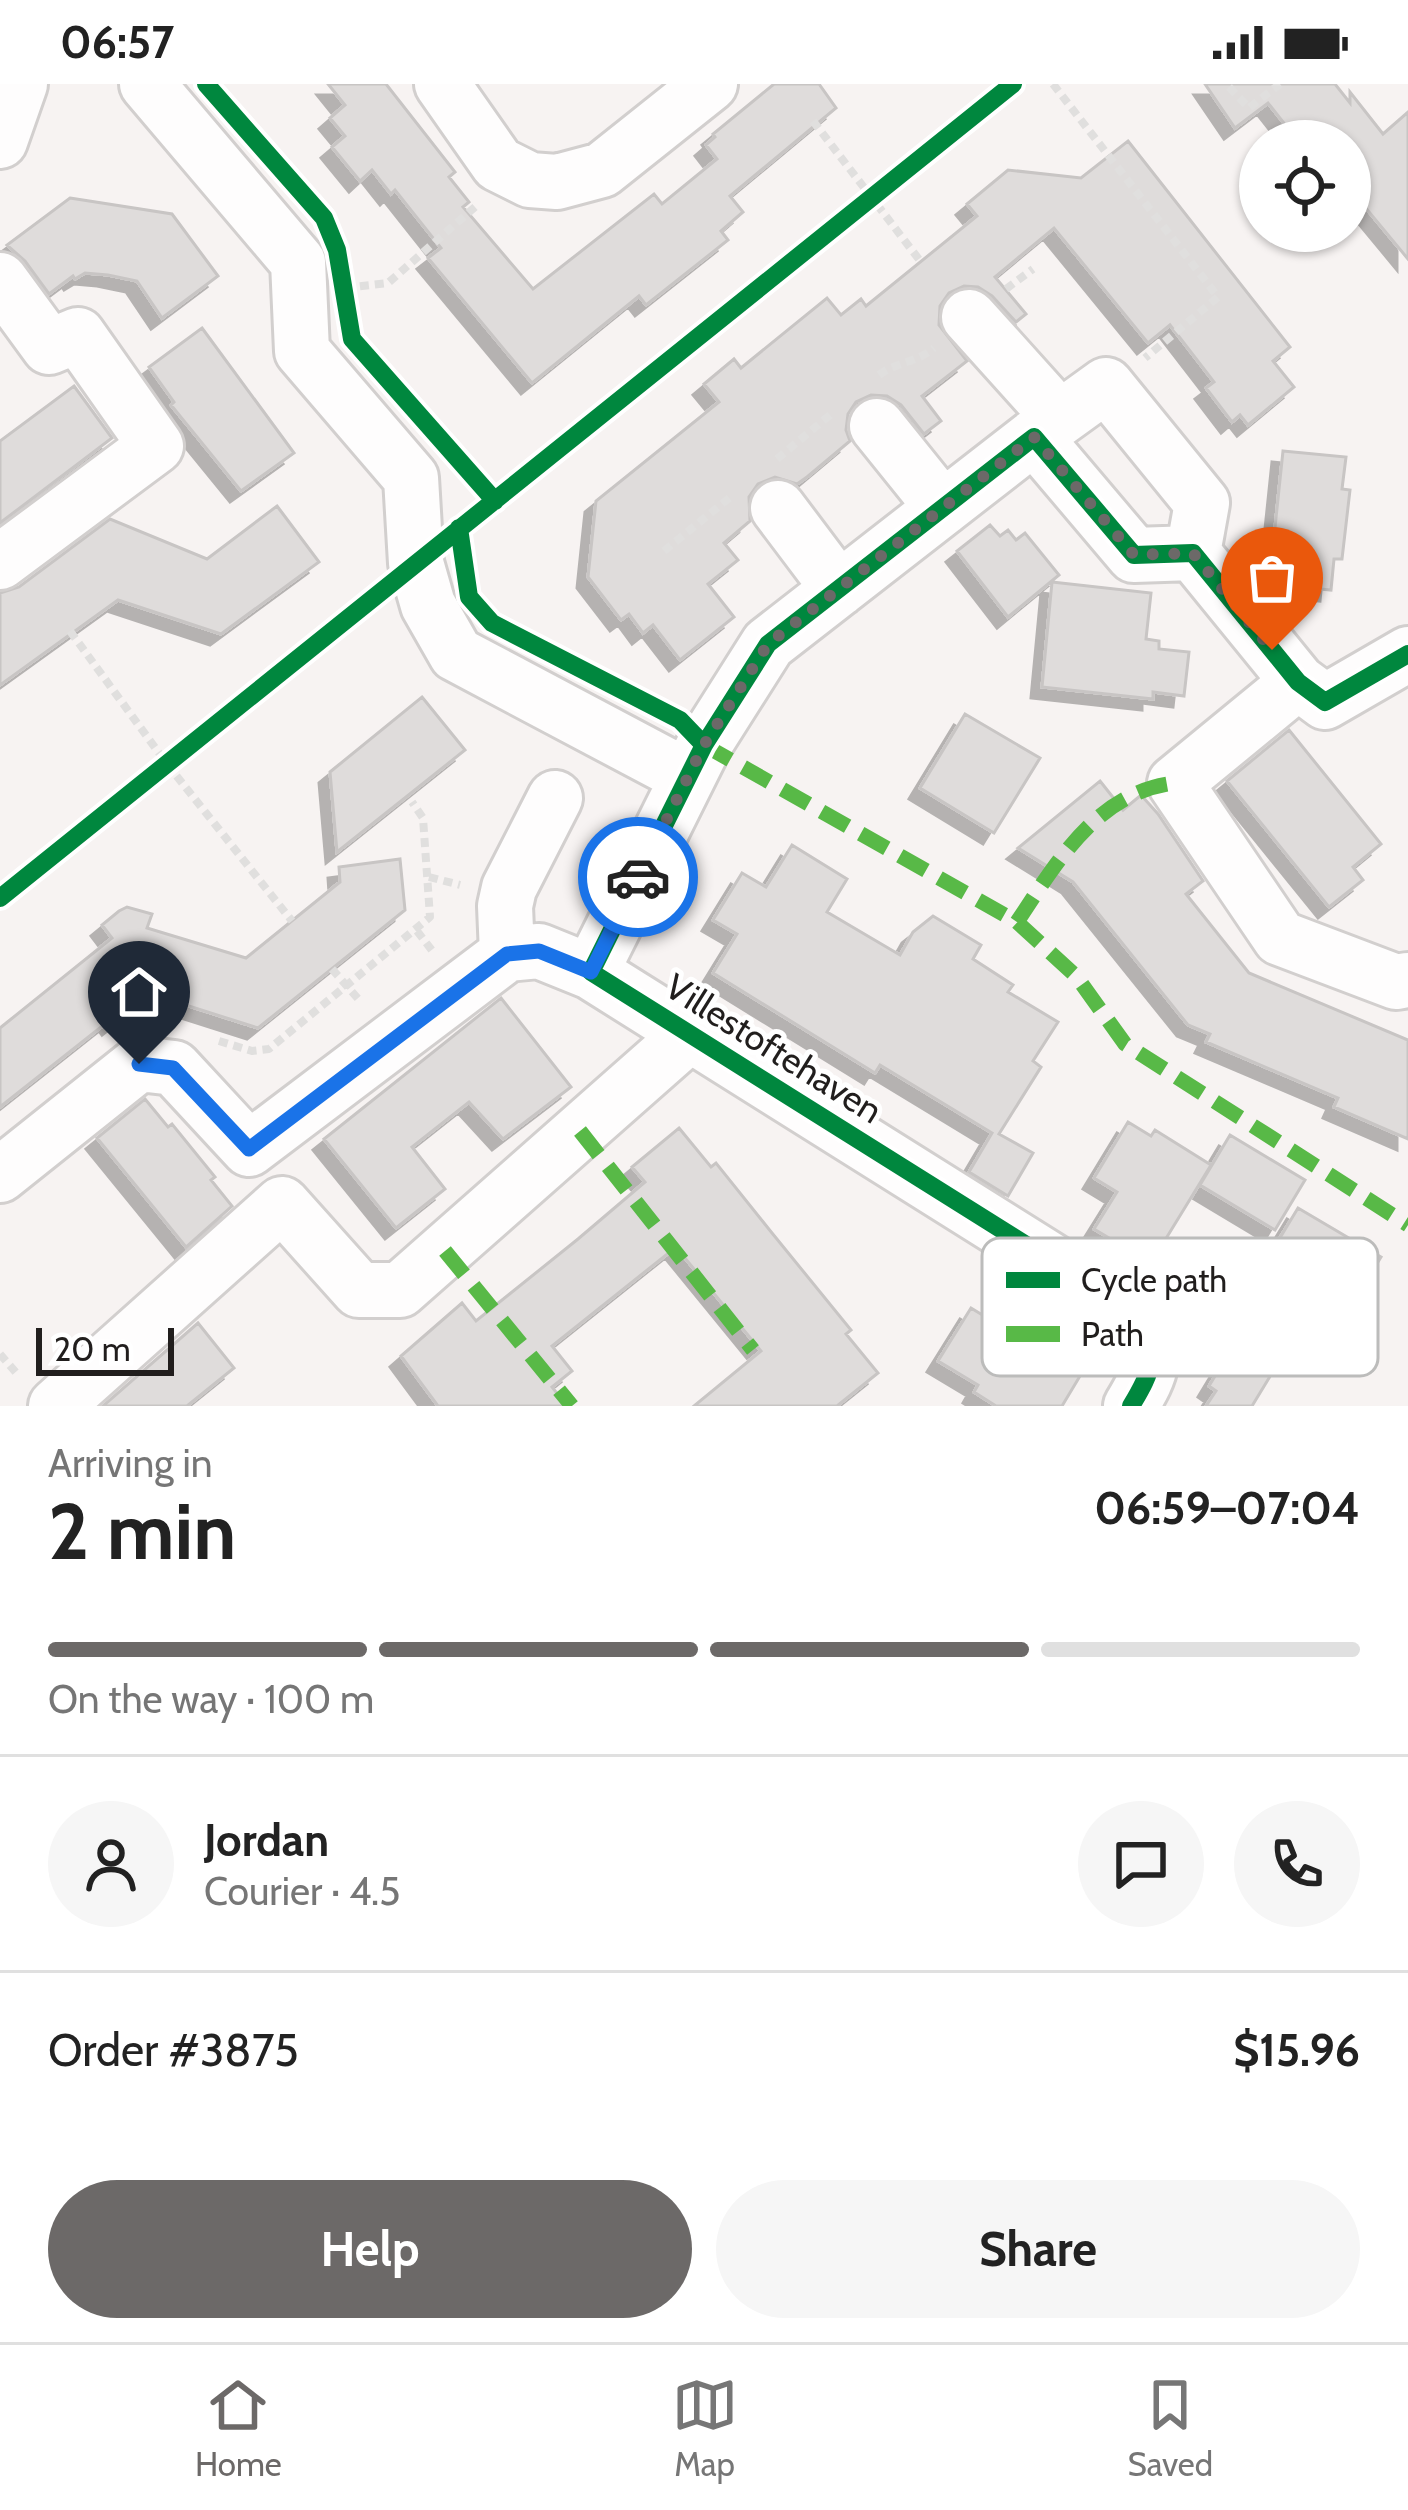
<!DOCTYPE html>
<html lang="en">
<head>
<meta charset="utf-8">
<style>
  :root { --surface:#fff; --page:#f6f6f6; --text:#222; --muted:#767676; --line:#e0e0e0; --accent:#6c6968 }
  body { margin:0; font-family:Cabin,sans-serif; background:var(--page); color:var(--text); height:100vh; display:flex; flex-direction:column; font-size:45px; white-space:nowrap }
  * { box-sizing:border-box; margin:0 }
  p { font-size:39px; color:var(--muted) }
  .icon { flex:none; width:66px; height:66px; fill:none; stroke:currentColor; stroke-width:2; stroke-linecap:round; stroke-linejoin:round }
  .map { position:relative; height:1322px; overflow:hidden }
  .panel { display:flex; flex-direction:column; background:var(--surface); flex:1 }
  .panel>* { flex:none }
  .buttons { position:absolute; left:1239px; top:36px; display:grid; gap:24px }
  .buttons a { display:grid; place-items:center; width:132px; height:132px; border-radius:50%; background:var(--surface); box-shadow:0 3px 9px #0004; font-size:60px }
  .scale { position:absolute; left:36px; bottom:30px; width:138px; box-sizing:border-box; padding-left:12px; border:6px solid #211e1d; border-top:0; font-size:33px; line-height:42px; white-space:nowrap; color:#211e1d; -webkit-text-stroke:9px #fff; paint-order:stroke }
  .pin { position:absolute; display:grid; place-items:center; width:102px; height:102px; color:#fff; margin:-123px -51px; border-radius:50% 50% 50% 0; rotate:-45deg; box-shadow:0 0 12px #0007 }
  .pin .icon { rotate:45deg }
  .courier { position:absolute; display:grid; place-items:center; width:120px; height:120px; margin:-60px; border:9px solid #1a73e8; border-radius:50%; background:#fff; color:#222; box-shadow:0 3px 15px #0007 }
  .head em { font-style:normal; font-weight:800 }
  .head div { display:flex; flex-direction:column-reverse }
  .head { display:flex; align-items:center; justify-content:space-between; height:204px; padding:0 48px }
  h1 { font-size:78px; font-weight:800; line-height:90px }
  .bar { display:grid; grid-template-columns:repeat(4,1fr); gap:18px 12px; align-content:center; height:144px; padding:0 48px }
  .bar i { height:15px; border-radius:9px; background:var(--line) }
  .bar .active { background:var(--accent) }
  .bar p { grid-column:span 4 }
  .line { display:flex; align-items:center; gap:30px; padding:0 48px; border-top:3px solid var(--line) }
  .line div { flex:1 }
  .round { display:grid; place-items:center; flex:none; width:126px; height:126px; border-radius:63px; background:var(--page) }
  .button { display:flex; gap:24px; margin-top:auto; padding:24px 48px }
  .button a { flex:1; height:138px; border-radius:72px; background:var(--accent); color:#fff; font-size:48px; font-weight:800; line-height:138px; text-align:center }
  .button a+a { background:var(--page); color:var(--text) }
  .status { display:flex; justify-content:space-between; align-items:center; height:84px; padding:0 60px; background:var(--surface); direction:ltr }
  .status svg { height:33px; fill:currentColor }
  .tabs { display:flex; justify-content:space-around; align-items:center; height:168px; border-top:3px solid var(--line); background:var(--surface); font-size:33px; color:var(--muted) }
  .tabs a { display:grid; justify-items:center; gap:6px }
  .tabs .active { color:var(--accent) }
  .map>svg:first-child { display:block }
  .building { fill:#dfdcdb; stroke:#c8c5c4; stroke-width:3; filter:url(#shadow) }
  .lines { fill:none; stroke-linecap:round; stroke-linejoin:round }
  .minor-casing { stroke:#d2cfce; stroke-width:60 }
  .path { stroke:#e0dfde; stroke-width:8; stroke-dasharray:9 6; stroke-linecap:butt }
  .minor { stroke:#fefdfd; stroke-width:54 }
  .quiet { stroke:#58b947; stroke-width:15; stroke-dasharray:30 15; stroke-linecap:butt }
  .cycleway-casing { stroke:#fff; stroke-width:26 }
  .cycleway { stroke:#00873e; stroke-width:18 }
  .done { stroke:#6c6968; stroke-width:12; stroke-dasharray:0 21.6 }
  .route { stroke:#1a73e8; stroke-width:15 }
  .labels { text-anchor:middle; stroke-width:10; stroke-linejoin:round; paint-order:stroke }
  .street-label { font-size:36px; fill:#211e1d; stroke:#fff }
  .key { fill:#fff; stroke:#bcbcbb; stroke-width:3 }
  .key-label { font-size:33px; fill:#211e1d }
</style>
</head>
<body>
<div class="status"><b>06:57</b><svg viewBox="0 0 49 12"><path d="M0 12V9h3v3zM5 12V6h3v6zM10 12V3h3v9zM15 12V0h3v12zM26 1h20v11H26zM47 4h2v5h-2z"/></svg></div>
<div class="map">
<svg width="1408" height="1322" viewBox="0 0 1408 1322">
  <defs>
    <filter id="shadow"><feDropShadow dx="-11" dy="11" stdDeviation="0" flood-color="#0004"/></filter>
  </defs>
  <rect width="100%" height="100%" fill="#f7f3f2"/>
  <!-- building -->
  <path class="building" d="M328 0H386L455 88 449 93 469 118 463 123 533 205 654 110 662 120 717 75 706 61 715 53 713 50 774 0H819L836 24 730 112 743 128 721 147 728 156 646 221 639 212 532 299 428 174 441 164 395 106 391 110 372 86 360 97 332 63 345 52 330 34 345 21Z
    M1205 0H1335L1350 19V8L1383 50 1408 28V175L1350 105V57H1298L1268 19 1235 44Z
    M1128 57 1290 263 1273 277 1294 303 1248 341 1240 331 1232 338 1206 304 1214 298 1170 241 1148 259 1054 144 995 193 1026 230 1016 238 992 212 978 203 964 202 949 209 940 222 939 241 967 277 922 312 941 337 924 350 901 321 887 312 871 311 856 318 848 330 846 346 850 357 807 393 797 400 775 393 758 400 749 413 750 437 724 459 738 476 708 500 734 533 680 576 653 541 643 549 629 530 621 536 588 493 596 417 719 318 704 300 734 275 741 284 827 214 841 231 861 215 866 222 977 132 967 120 1008 86 1081 94Z
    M70 114 172 130 218 192 162 234 137 197 108 191 85 189 75 195 73 192 49 210 25 177 7 161Z
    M202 244 294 369 241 407 171 321 174 318 149 283Z
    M74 302 112 354 0 439V357Z
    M1283 367 1346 373 1342 405 1350 406 1342 475H1334L1331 506 1287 502 1290 470 1283 469 1285 454 1274 453Z
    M277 422 319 478 221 550 118 516 0 601V509L19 503 110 435 207 475Z
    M990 441 1000 452 1008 446 1016 456 1025 449 1059 491 1008 533 957 467Z
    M1052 498 1151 509 1146 555 1159 557V565L1189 568 1184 612 1153 608V615L1042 603Z
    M422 613 465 666 337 768 330 688Z
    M965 630 1040 674 994 749 920 704Z
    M1289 646 1381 760 1353 783 1363 796 1329 823 1227 697Z
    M1100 697 1123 726 1141 711 1158 730 1203 797 1186 810 1249 889 1408 956V1055L1334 1023 1338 1014 1206 958 1210 950 1188 941 1073 798 1018 764Z
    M792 761 847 795 827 828 900 871 913 848 933 832 981 861 973 875 1013 901 1008 908 1058 938 1033 977 1041 983 999 1050 1033 1069 1008 1112 969 1088 992 1049 880 981 875 989 713 889 737 850 713 836 742 789 766 803Z
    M400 775 405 826 258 944 151 910 113 940 110 936 0 1023V944L112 854 102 841 119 827 127 823 152 830 147 844 246 874 340 798 339 783Z
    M501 914 571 1003 503 1055 469 1018 412 1063 445 1105 396 1144 324 1055Z
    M145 1015 168 1043 172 1040 215 1093 211 1096 232 1122 186 1163 97 1054Z
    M1128 1038 1151 1052 1155 1046 1211 1081 1151 1179 1094 1145 1117 1108 1094 1094Z
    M679 1044 711 1083 716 1079 772 1149 851 1246 846 1250 878 1289 837 1322H694L761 1267 676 1163 552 1262 572 1287 552 1303 567 1322H438L401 1272 462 1219 476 1237 578 1155 645 1098 632 1083Z
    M1230 1051 1305 1096 1275 1146 1200 1101Z
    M1298 1124 1381 1173 1348 1227 1320 1210 1252 1322H1206L1216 1307 1209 1302 1246 1241 1232 1233Z
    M1017 1193 1086 1236 1060 1279 1080 1292 1062 1322H996L974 1308 978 1301 938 1277 971 1224 989 1235Z
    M198 1239 234 1284 187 1322H103Z"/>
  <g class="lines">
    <defs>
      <path id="minor" d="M147 0 298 178 302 267 411 394 416 479 428 521 456 570 688 693
        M442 0 498 80 530 96 557 98 602 86 710 0
        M0 57 20 0
        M0 196 49 263 78 251 156 362 0 478
        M969 233 1059 333
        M877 342 943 424
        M1034 353 1106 301 1202 419 1193 469
        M778 424 839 505
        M1298 598 1175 699 1280 854 1396 898 1408 896
        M507 870 505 822 509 804 555 714
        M0 1091 139 980 174 984 249 1065 507 870 539 867 591 888
        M56 1322 282 1120 359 1206H400L690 950
        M1131 1322C1153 1286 1158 1272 1141 1233L591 888 704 661 768 560 1034 353 1134 471 1193 469 1298 598 1325 618 1408 570"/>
    </defs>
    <!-- minor casing -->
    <use href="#minor" class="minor-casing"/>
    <!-- path -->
    <path class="path" d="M1053 0 1218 213 1145 274
      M1229 3 1249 24 1280 0
      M813 37 921 178
      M345 204 388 199 475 123
      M1006 205 1033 185
      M879 291C896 278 916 279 934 264
      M777 375 830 331
      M664 467 733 411
      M70 547 167 680 292 837
      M429 793 460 801
      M417 847 434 869
      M332 885 361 918
      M219 957 252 967 269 965 430 833 423 734 412 718
      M0 1270 18 1291"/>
    <!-- minor -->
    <use href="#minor" class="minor"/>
    <!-- quiet -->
    <path class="quiet" d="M704 661 1017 838 1076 892 1125 960 1408 1141
      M1017 838C1057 778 1097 708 1175 699
      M580 1047 753 1266
      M445 1167 572 1322"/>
    <defs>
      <path id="cycleway" d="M206 0 324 134 337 166 352 255 495 417
        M459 444 469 513 492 539 680 636 704 661
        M0 814 1013 0
        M1131 1322C1153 1286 1158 1272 1141 1233L591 888 704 661 768 560 1034 353 1134 471 1193 469 1298 598 1325 618 1408 570"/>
    </defs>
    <!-- cycleway casing -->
    <use href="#cycleway" class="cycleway-casing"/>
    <!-- cycleway -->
    <use href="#cycleway" class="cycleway"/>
  </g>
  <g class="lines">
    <!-- done -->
    <path class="done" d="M638 793 704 661 768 560 1034 353 1134 471 1193 469 1272 566"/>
    <!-- route -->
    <path class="route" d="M139 980 173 984 249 1065 507 870 539 867 591 888 638 793"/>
  </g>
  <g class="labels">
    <!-- street labels -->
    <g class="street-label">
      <text transform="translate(774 964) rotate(32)" y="13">Villestoftehaven</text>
    </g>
  </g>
  <!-- legend -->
  <rect x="982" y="1154" width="396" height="138" rx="18" class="key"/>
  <rect x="1006" y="1188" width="54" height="16" fill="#00873e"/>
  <rect x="1006" y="1242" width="54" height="16" fill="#58b947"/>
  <g class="key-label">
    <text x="1081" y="1208">Cycle path</text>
    <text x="1081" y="1262">Path</text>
  </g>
</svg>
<div class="buttons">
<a><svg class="icon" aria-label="locate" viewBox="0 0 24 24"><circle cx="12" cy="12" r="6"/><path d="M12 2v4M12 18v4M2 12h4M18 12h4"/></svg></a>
</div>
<div class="scale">20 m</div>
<div class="pin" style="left:1272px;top:566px;background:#ea580c"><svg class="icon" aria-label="bag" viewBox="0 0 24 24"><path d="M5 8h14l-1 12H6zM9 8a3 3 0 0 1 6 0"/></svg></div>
<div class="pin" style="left:139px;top:980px;background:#1f2937"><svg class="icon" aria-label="home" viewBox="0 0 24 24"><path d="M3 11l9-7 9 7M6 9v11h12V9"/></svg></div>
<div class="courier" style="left:638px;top:793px"><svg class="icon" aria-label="car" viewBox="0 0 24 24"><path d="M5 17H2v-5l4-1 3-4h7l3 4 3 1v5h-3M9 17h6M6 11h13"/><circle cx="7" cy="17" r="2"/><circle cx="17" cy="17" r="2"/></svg></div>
</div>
<section class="panel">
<div class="head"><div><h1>2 min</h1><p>Arriving in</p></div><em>06:59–07:04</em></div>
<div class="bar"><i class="active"></i><i class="active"></i><i class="active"></i><i></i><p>On the way · 100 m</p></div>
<div class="line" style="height:216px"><a class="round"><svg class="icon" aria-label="person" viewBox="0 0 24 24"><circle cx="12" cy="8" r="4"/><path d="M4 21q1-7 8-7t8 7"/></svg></a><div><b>Jordan</b><p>Courier · 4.5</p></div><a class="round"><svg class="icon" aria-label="chat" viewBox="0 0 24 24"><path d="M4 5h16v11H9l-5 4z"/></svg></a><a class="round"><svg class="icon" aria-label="phone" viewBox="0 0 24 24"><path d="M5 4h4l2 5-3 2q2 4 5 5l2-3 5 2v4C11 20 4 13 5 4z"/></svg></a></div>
<div class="line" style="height:156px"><div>Order #3875</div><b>$15.96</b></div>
<div class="button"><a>Help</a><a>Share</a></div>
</section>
<nav class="tabs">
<a class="active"><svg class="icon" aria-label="home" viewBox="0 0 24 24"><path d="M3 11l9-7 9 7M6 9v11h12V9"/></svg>Home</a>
<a><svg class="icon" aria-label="map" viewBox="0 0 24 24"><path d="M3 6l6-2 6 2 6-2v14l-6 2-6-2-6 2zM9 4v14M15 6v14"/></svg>Map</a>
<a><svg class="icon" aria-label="saved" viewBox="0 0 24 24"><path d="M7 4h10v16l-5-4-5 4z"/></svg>Saved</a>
</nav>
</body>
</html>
